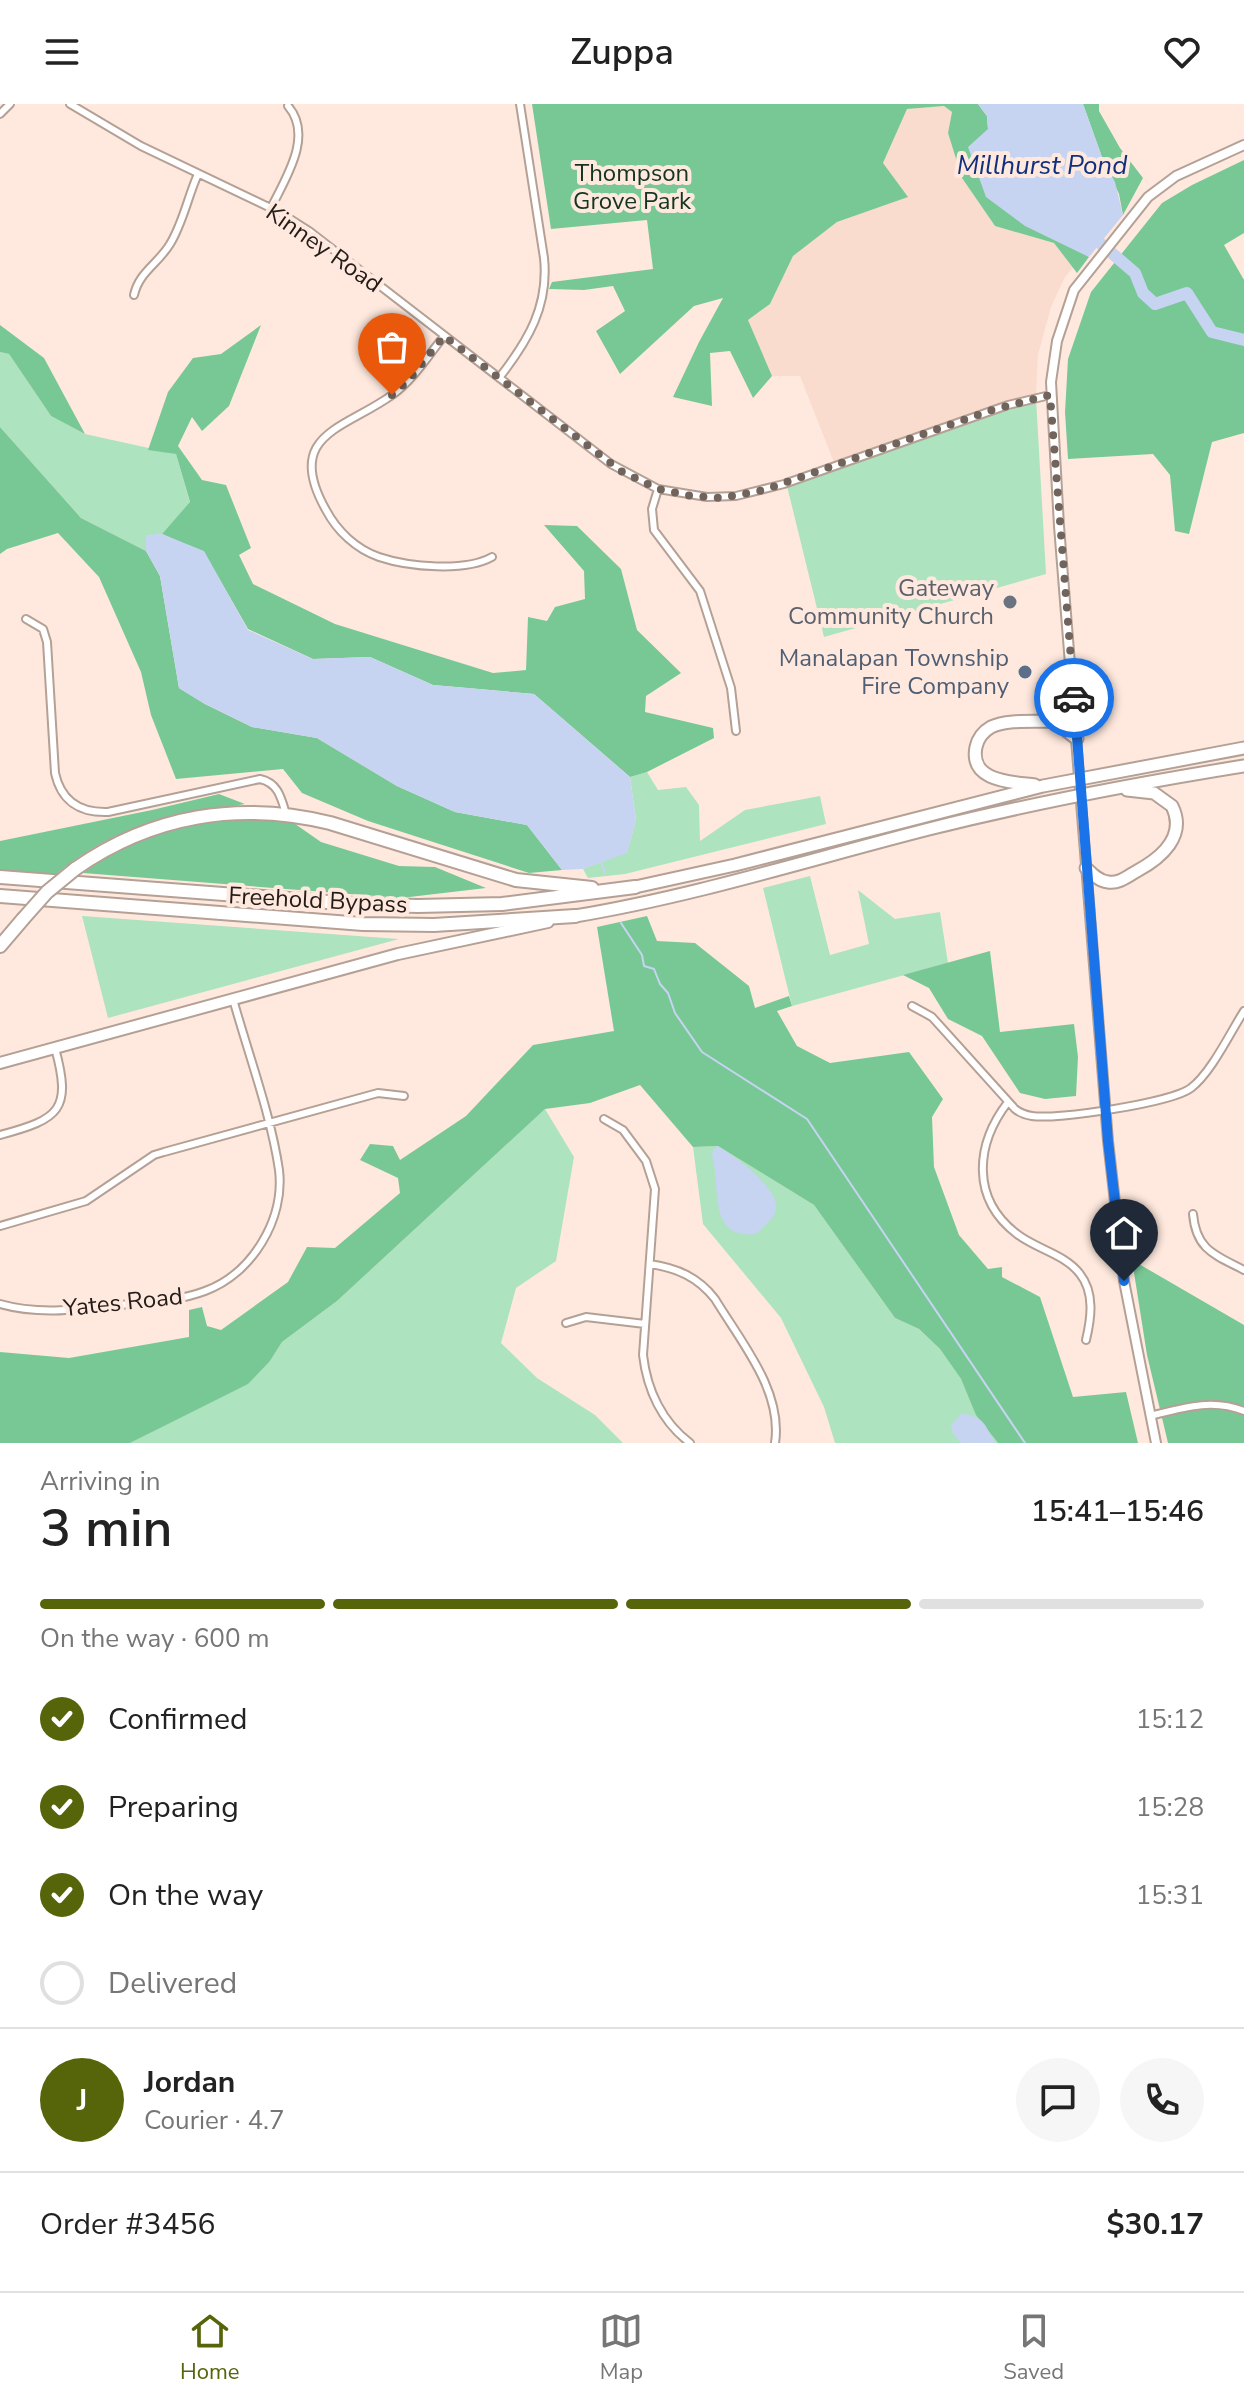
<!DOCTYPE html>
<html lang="en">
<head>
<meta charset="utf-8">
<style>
  :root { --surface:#fff; --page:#f6f6f6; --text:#222; --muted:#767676; --line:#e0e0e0; --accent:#56650a }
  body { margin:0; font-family:"Nunito Sans",sans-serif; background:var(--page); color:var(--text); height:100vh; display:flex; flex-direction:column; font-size:30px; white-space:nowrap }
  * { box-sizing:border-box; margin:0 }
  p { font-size:26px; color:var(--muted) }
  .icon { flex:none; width:44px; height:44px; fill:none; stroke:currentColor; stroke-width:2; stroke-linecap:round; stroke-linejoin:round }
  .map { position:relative; height:1339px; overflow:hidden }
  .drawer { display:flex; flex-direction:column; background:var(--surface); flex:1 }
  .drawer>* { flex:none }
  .pin { position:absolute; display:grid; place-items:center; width:68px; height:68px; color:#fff; margin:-82px -34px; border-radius:50% 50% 50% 0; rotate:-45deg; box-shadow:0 0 8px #0007 }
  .pin .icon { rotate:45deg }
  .courier { position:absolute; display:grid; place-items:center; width:80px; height:80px; margin:-40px; border:6px solid #1a73e8; border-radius:50%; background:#fff; color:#222; box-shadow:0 2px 10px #0007 }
  .overview em { font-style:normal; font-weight:600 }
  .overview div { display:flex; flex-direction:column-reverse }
  .overview { display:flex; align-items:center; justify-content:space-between; height:136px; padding:0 40px }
  h1 { font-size:52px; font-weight:600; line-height:60px }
  .bar { display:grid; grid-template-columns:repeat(4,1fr); gap:12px 8px; align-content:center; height:96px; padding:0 40px }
  .bar i { height:10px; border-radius:6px; background:var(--line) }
  .bar .active { background:var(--accent) }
  .bar p { grid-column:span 4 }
  .line { display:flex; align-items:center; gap:20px; padding:0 40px; border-top:2px solid var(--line) }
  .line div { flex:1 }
  .round { display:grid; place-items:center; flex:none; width:84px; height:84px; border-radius:42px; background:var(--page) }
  ol { padding:0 40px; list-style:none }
  li { display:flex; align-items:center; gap:24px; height:88px }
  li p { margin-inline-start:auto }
  li .icon { padding:8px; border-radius:50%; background:var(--accent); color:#fff; stroke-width:4 }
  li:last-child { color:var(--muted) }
  li i { width:44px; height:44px; border:4px solid var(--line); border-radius:50% }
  header { display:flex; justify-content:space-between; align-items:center; height:104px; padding:0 40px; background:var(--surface); font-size:36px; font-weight:600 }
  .tab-bar { display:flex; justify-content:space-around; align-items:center; height:112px; border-top:2px solid var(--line); background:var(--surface); font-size:22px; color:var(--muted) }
  .tab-bar a { display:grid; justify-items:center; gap:4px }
  .tab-bar .active { color:var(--accent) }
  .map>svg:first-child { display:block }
  .built { fill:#f9dccd }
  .green { fill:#ade3bf }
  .forest { fill:#78c896 }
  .water { fill:#c6d4f1 }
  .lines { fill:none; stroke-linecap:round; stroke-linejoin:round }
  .stream { stroke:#c6d4f1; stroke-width:2 }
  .river { stroke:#c6d4f1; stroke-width:12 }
  .minor-casing { stroke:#b4a095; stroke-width:10 }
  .tertiary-casing { stroke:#b4a095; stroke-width:12 }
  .primary-casing { stroke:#b4a095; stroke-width:14 }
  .trunk-casing { stroke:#b4a095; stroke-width:15 }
  .motorway-casing { stroke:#b4a095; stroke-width:16 }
  .minor { stroke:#fff; stroke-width:6 }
  .tertiary { stroke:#fff; stroke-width:8 }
  .primary { stroke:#fff; stroke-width:10 }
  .trunk { stroke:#fff; stroke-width:11 }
  .motorway { stroke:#fff; stroke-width:12 }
  .motorway-bridge-casing { stroke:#b4a095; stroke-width:16; stroke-linecap:butt }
  .motorway-bridge { stroke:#fff; stroke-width:12 }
  .done { stroke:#70645d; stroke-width:8; stroke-dasharray:0 14.4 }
  .route { stroke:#1a73e8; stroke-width:10 }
  .worship-dot { fill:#6b7280; stroke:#ffe9de; stroke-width:3 }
  .service-dot { fill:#5c6f8a; stroke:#ffe9de; stroke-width:3 }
  .labels { text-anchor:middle; stroke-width:8; stroke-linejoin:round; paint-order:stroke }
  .park-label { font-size:24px; fill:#133521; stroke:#ffe9de }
  .street-label { font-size:24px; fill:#231c18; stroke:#ffe9de }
  .worship-label { font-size:24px; fill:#5b616d; stroke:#ffe9de; text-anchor:end }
  .service-label { font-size:24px; fill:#4e5e75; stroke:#ffe9de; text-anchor:end }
  .water-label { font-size:26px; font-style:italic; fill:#10307e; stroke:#ffe9de }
</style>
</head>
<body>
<header><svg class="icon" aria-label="menu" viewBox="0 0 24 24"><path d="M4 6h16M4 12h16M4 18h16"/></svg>Zuppa<svg class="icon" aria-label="heart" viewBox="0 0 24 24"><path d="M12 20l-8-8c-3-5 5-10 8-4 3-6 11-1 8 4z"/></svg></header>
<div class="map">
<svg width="1244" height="1339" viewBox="0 0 1244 1339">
  <rect width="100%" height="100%" fill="#ffe9de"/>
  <!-- built -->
  <path class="built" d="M944 2 952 8 948 29 962 74 995 122 1054 139 1073 164 1065 173 1051 203 1038 251 1036 294 835 361 800 272H772L748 216 770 200 793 151 799 147 837 118 907 93 883 59 907 5Z"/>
  <!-- green -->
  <path class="green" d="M0 248 9 250 51 312 85 330 176 350 190 399 162 430 146 432V447L81 414 0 323Z
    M1036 294 1046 470 824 533 786 378Z
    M647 668 658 686 686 683 699 701 700 737 745 706 820 692 826 720 625 770 588 774 583 765 627 748 636 716 630 673Z
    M810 772 830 851 869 840 858 786 895 815 940 808 948 859 792 902 763 784Z
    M82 812 399 835 108 914Z
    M545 1005 574 1053 556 1157 516 1184 501 1239 537 1274 595 1311 623 1339H130L213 1296 270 1257 282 1238 337 1197Z
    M718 1042 814 1101 895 1214 919 1225 940 1245 961 1275 977 1311 998 1339H835L824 1303 781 1214 703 1120 693 1043Z"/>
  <!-- forest -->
  <path class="forest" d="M532 0H978L987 12 988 25 1082 147 1089 153 1077 169 1054 139 995 122 962 74 948 29 952 8 944 2 907 5 883 59 908 93 837 118 793 152 770 200 748 216 772 272 753 294 730 247 710 249 712 302 673 293 699 238 723 194 694 202 620 270 596 227 625 207 613 182 584 186 549 185 552 178 653 165 647 116 551 125Z
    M1083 0H1099V7L1120 44 1143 74 1123 111 1119 90 1103 56Z
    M1244 56V129L1224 141 1244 176V329L1212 338 1189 430 1175 427 1170 371 1153 350 1068 355 1065 308 1068 255 1091 188 1162 99 1192 81Z
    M0 221 44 254 85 330 51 312 9 250 0 248Z
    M261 221 229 302 202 327 192 313 178 342 202 376 226 381 251 444 239 451 253 480 335 520 493 569 526 566 528 513 547 517 555 503 585 495 584 467 544 421 577 422 621 465 637 526 681 569 646 592 645 608 713 624 714 634 647 668 630 673 534 590 433 581 370 553 313 555 248 525 204 448 162 430 190 398 176 350 148 346 168 288 193 254 221 250Z
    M0 323 81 414 146 447 160 472 179 584 205 600 252 623 317 634 397 682 455 708 527 721 562 766 529 769 368 717 302 689 283 665 176 675 151 611 141 568 99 473 58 429 7 445 0 450Z
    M219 690 245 700C168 713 115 720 53 773L0 768V737L152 706Z
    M236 715H288L321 738 399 762 435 763 486 784 401 794 83 769 106 753 166 725Z
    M647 812 657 837 695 839 749 882 755 904 789 892 792 902 777 907 797 942 830 959 909 948 943 995 932 1013 934 1063 959 1131 988 1165 1002 1163V1173L1040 1193 1073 1293 1126 1288 1138 1339H998L976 1311 961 1275 940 1245 919 1225 895 1214 814 1101 718 1042 693 1043 640 981 590 999 545 1005 337 1197 282 1238 270 1257 248 1280 130 1339H0V1248L69 1254 189 1233V1206L202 1203 207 1222 221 1226 288 1178 307 1143 335 1144 400 1089 398 1074 360 1056 370 1040 393 1042 400 1056 466 1012 533 941 614 927 597 823Z
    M990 847 1000 928 1074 920 1078 953 1076 992 1045 995 1020 989 982 932 948 915 929 884 903 871Z
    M1132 1156 1244 1221V1339H1168L1147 1251Z"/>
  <!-- water -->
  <path class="water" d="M978 0H1083L1103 56 1115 78 1123 111 1089 153 1025 122 986 93 968 43 988 25 987 12Z
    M159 429 204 447 248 526 313 555 370 553 433 581 534 590 630 673 636 716 627 749 583 765 562 766 527 721 455 708 397 682 317 634 252 623 205 600 179 584 160 472 146 447V432Z
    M717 1042C733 1050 780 1085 776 1105 774 1115 763 1123 756 1130 720 1134 718 1107 716 1080 716 1069 713 1059 712 1048Z
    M962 1309C989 1315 983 1322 996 1339H961L953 1330 951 1321Z"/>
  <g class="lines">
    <!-- stream -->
    <path class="stream" d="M601 758 605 769
      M621 819 642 851 644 862 654 865 660 880 668 889 675 909 702 948 807 1015 1025 1339"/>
    <!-- river -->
    <path class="river" d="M1100 139 1135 169 1143 189 1155 200 1187 189 1212 228 1244 236"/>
    <defs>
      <path id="minor" d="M70 0 141 42 279 108 309 127 611 360 658 385 707 393 736 392 784 380 1008 301 1050 291
        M0 10 10 0
        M271 104C285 75 314 32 288 2
        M134 191C139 168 158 160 170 140 183 119 188 92 198 70
        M444 232C428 252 413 276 392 291 345 325 283 330 326 406 337 427 356 445 379 453 409 463 465 468 492 453
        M499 274C528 237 549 202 544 154L520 0
        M658 385 652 405 654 426 700 487 731 584 736 627
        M26 515 43 525 47 538 55 669C61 697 80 709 108 708L260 675C278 679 281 693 286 710
        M912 902 932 913 1015 1005C1020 1009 1025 1011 1032 1012 1056 1016 1171 999 1191 984 1211 969 1230 929 1244 907
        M1008 998C975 1041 971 1095 1017 1130 1036 1145 1065 1150 1080 1170 1095 1189 1091 1215 1086 1236
        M604 1015 623 1026 646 1057 655 1085 643 1251C647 1286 662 1318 690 1339
        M0 1031C60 1015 72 1006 55 944
        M1193 1110C1196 1146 1215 1151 1244 1166
        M0 1122 86 1097 154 1051 164 1048 378 989 404 992
        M650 1160C677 1164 698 1173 715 1195 741 1238 783 1287 775 1339
        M0 1200C45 1213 93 1203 139 1199 161 1197 184 1195 205 1187 252 1170 285 1115 279 1066 271 1011 248 949 233 895
        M566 1219 586 1213 645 1220
        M1150 1312C1182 1304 1212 1294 1244 1307"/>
      <path id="tertiary" d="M1156 1339 1124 1177 1108 1037 1059 422 1051 278 1057 237 1074 186 1148 93 1176 72 1244 41"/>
      <path id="primary" d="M0 959 398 850 548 818"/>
      <path id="trunk" d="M1035 681C1012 678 969 678 976 643 978 634 984 627 991 623 1008 615 1035 618 1054 617L1077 635
        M1086 764C1092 770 1099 777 1108 778 1119 780 1128 772 1137 767 1161 754 1187 732 1172 702L1154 689 1127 686
        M635 783 735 761 1043 682 1244 644
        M575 812C695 792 811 755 929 725 1033 699 1138 679 1244 662"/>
      <path id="motorway" d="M75 765C152 711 239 697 330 719L516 776 592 784
        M0 773 354 800 418 802 502 800 635 783
        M0 792 363 820 434 821 575 812
        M0 842 23 815"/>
    </defs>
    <!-- minor casing -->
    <use href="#minor" class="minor-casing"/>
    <!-- tertiary casing -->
    <use href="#tertiary" class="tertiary-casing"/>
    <!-- primary casing -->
    <use href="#primary" class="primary-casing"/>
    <!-- trunk casing -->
    <use href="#trunk" class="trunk-casing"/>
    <!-- motorway casing -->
    <use href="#motorway" class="motorway-casing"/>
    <!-- minor -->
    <use href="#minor" class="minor"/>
    <!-- tertiary -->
    <use href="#tertiary" class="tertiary"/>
    <!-- primary -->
    <use href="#primary" class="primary"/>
    <!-- trunk -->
    <use href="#trunk" class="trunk"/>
    <!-- motorway -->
    <use href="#motorway" class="motorway"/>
    <defs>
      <path id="motorway-bridge" d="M23 815 47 788 75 765"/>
    </defs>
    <!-- motorway-bridge casing -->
    <use href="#motorway-bridge" class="motorway-bridge-casing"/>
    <!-- motorway-bridge -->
    <use href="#motorway-bridge" class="motorway-bridge"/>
  </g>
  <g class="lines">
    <!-- done -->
    <path class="done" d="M392 291 409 276 444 232 621 367 658 385 691 392 722 394 764 386 992 306 1050 291 1074 594"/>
    <!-- route -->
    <path class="route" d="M1074 594 1108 1037 1124 1177"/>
  </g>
  <!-- markers -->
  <circle class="worship-dot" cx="1010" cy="498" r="8"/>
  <circle class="service-dot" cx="1025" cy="568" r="8"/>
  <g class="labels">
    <!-- park labels -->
    <g class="park-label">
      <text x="632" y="77">Thompson<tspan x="632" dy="28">Grove Park</tspan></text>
    </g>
    <!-- street labels -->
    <g class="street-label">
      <text transform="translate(324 144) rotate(35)" y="8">Kinney Road</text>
      <text transform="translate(318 796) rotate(3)" y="8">Freehold Bypass</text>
      <text transform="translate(123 1198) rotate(-6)" y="8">Yates Road</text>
    </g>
    <!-- worship labels -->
    <g class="worship-label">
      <text x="994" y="492">Gateway<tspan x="994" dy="28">Community Church</tspan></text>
    </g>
    <!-- service labels -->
    <g class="service-label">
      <text x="1009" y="562">Manalapan Township<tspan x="1009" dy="28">Fire Company</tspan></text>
    </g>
    <!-- water labels -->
    <g class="water-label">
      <text x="1042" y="70">Millhurst Pond</text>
    </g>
  </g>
</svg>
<div class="pin" style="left:392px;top:291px;background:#ea580c"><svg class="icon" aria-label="bag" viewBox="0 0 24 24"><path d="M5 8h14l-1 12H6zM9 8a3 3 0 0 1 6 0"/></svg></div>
<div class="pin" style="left:1124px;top:1177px;background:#1f2937"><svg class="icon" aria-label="home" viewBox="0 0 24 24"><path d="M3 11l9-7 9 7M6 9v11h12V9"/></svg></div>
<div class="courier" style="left:1074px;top:594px"><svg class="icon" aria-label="car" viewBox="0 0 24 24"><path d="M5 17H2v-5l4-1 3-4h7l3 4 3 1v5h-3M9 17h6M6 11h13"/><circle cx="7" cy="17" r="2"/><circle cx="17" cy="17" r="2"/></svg></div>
</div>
<section class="drawer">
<div class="overview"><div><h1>3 min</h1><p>Arriving in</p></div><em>15:41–15:46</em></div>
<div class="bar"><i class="active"></i><i class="active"></i><i class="active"></i><i></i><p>On the way · 600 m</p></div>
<ol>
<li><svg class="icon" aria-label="check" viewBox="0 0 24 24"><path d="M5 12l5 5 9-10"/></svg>Confirmed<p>15:12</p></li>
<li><svg class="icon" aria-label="check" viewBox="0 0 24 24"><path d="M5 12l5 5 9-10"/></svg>Preparing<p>15:28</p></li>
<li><svg class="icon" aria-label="check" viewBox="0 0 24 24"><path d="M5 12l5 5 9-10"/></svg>On the way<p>15:31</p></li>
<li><i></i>Delivered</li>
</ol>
<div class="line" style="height:144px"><b class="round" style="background:var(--accent);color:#fff">J</b><div><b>Jordan</b><p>Courier · 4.7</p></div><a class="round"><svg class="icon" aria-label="chat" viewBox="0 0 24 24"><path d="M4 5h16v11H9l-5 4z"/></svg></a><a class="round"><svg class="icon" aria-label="phone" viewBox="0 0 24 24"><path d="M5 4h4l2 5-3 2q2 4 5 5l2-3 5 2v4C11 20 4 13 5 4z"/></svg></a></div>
<div class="line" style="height:104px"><div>Order #3456</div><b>$30.17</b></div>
</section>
<nav class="tab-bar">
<a class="active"><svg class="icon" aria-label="home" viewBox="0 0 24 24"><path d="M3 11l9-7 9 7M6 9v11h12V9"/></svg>Home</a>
<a><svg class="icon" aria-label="map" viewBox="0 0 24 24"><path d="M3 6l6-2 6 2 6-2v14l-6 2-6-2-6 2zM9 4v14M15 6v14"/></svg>Map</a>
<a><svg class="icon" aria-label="saved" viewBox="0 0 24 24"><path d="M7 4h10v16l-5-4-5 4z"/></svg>Saved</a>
</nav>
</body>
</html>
